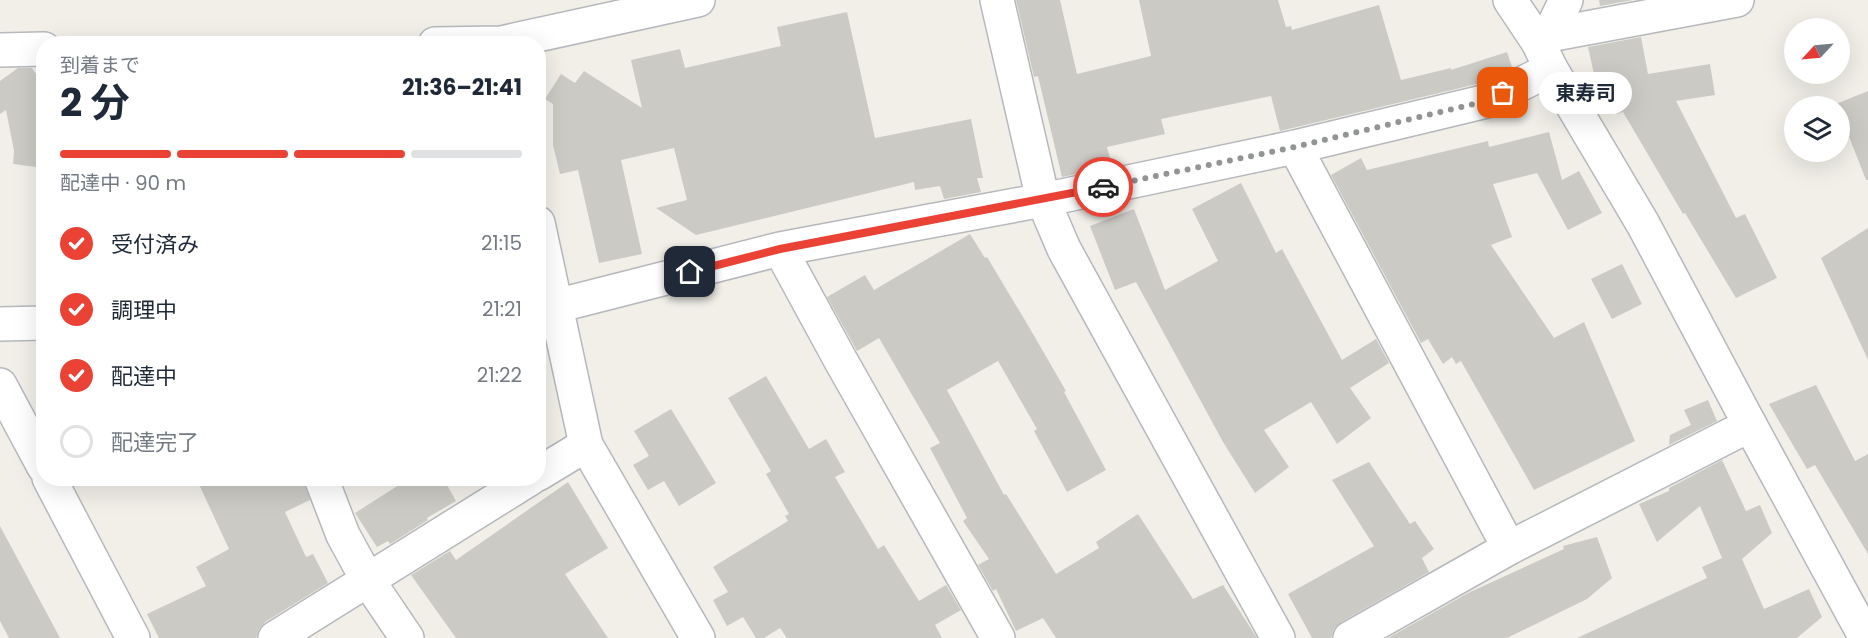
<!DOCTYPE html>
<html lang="ja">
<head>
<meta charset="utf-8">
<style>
  :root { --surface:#fff; --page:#f2f2f3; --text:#1f2937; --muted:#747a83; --line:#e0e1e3; --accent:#ea4335 }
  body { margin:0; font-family:Poppins,"Noto Sans JP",sans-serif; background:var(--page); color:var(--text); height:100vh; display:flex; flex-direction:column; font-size:22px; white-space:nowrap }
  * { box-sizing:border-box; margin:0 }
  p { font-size:20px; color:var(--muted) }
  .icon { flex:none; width:33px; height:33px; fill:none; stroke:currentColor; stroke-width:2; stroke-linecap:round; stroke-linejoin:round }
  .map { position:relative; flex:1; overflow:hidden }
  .sheet { position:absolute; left:36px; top:36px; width:510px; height:450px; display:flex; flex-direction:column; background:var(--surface); border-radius:24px; box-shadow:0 6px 24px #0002 }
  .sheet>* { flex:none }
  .needle { width:39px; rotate:244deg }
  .fabs { position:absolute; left:1784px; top:18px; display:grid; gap:12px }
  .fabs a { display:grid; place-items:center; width:66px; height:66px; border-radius:50%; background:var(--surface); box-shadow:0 6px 24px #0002; font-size:30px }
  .pin { position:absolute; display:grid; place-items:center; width:51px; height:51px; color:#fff; margin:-26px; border-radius:12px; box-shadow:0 3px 9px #0006 }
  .courier { position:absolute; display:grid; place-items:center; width:60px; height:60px; margin:-30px; border:4px solid #ea4335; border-radius:50%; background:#fff; color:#222; box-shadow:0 2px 8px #0007 }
  .bubble { position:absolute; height:42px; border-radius:21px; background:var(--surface); box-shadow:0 6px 24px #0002; font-size:20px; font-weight:700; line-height:42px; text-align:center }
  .overview em { font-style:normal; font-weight:700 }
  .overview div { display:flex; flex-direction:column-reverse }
  .overview { display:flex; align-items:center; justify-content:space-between; height:102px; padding:0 24px }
  h1 { font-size:39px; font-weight:700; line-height:45px }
  .bar { display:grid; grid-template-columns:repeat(4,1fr); gap:9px 6px; align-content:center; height:72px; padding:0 24px }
  .bar i { height:8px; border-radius:4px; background:var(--line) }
  .bar .on { background:var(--accent) }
  .bar p { grid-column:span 4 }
  ol { padding:0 24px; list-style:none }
  li { display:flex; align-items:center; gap:18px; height:66px }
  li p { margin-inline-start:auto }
  li .icon { padding:6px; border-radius:50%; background:var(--accent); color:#fff; stroke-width:4 }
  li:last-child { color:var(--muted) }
  li i { width:33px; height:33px; border:3px solid var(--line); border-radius:50% }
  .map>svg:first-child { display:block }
  .building { fill:#cccac5 }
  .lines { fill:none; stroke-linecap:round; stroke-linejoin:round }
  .minor-casing { stroke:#b5b8bc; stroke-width:36 }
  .tertiary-casing { stroke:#b5b8bc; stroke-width:36 }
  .minor { stroke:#fff; stroke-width:33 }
  .tertiary { stroke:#fff; stroke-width:33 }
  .done { stroke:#929495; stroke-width:6; stroke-dasharray:0 10.8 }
  .route { stroke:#ea4335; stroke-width:8 }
</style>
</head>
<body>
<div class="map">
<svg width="1868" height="638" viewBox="0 0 1868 638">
  <rect width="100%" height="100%" fill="#f1efe8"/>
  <!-- building -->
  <path class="building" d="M1016 0H1060L1077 74 1151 56 1139 0H1278L1286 27 1291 26 1292 30 1379 5 1401 80 1451 68V70L1507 52 1512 67 1481 83 1280 131 1271 96 1161 119 1165 134 1107 147 1112 166 1062 177 1038 76 1034 77Z
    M1599 0H1633L1600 6Z
    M847 12 875 138 971 119 983 178H977L981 192 944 199 940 186 915 190 914 182 696 235 656 208 687 200 674 148 621 160 642 254 599 263 578 170 560 174 553 145V104L545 99 561 74 575 83 584 71 642 108 631 60 680 49 685 68 781 46 777 27Z
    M1641 37 1648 74 1710 64 1715 95 1676 101 1736 218 1745 214 1777 278 1736 298 1685 213 1683 214 1623 112 1617 114 1613 96 1606 97 1603 82 1596 83 1588 47Z
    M18 68H32L44 86V168L13 164 14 151 6 110 0 114V81Z
    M1868 91V180H1866L1839 111V106L1836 104Z
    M1549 132 1562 180 1579 171 1602 213 1568 230 1537 173 1493 184 1512 237 1491 245 1554 338 1584 322 1635 441 1534 490 1461 361 1456 364 1452 357 1443 364 1428 339 1421 343 1331 175 1361 158 1367 170 1488 141 1489 147Z
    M1241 183 1276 253 1282 249 1342 360 1376 339 1389 363 1350 388 1371 418 1337 444 1311 402 1264 430 1289 467 1255 493 1223 442 1136 282 1115 290 1090 226 1134 209 1165 290 1218 261 1192 209Z
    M1868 228V360L1821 258Z
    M970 234 985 258 987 257 1029 327 1066 391 1064 392 1106 470 1067 492 1034 431 1037 429 998 361 947 390 1004 495 1006 494 1056 574 1099 548 1096 542 1138 514 1193 599 1223 585 1257 638H1056L1043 618 1016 631 996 589 993 591 978 565 989 559 963 521 967 518 930 448 940 443 879 338 857 351 827 297 865 275 874 290Z
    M1622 264 1642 304 1612 319 1591 279Z
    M766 376 809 449 826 439 845 472 835 477 878 549 884 545 919 601 946 585 961 610 935 625 942 638H787L780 628 764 638H756L743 617 727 626 713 600 728 592 713 567 788 521 785 516 789 514 766 474 771 471 728 398Z
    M1816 385 1855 461 1868 454V554L1815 465 1807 469 1769 404Z
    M1708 400 1717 421 1669 445 1670 435 1691 425 1684 410Z
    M671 409 716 483 679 506 664 481 648 490 633 465 649 456 634 431Z
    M1722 460 1746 511 1760 505 1772 533 1742 559 1764 609 1809 589 1822 617 1797 638H1577L1707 578 1702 567 1722 558 1700 506 1657 542 1639 504 1669 491V488Z
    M1369 462 1410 524 1415 521 1434 549 1422 558 1429 572 1341 622 1334 629 1331 638H1312L1288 594 1374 546 1332 480Z
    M196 478H303L310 500 285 512 306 557 313 554 328 583 265 622 259 629 256 638H159L147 614 206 586 196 567 229 549Z
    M410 478H443L456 501 427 518 428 520 390 544 388 541 377 547 355 513Z
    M568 482 608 548 565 574 608 638H456L411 575 450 551 456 560Z
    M0 526 37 595 60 638H9L0 621Z
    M1597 537 1612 578 1587 599 1507 638H1388L1468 593 1564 549 1563 546Z"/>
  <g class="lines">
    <defs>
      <path id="minor" d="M997 0 1043 200 1064 249 1278 638
        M1549 35 1566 0
        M1538 42 1549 35 1737 0
        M1295 147 1509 548
        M538 223 586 445 698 638
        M780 249 841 361 998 638
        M538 307 556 306 780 249 1043 200 1295 147 1487 101 1551 69
        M0 324 44 323
        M0 385 44 467
        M538 474 586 445
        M49 478 133 638
        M321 478 343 535 367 579 407 638
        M275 638 531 478
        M1350 638 1509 548 1750 425"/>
      <path id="tertiary" d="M1510 0 1538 42 1551 69 1643 224 1750 425 1866 638
        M435 44 501 43 698 0
        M0 50 44 49"/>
    </defs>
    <!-- minor casing -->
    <use href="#minor" class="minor-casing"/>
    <!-- tertiary casing -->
    <use href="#tertiary" class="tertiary-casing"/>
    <!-- minor -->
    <use href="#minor" class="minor"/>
    <!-- tertiary -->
    <use href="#tertiary" class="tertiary"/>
  </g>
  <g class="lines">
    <!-- done -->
    <path class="done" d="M1103 187 1295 147 1486 101 1503 93"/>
    <!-- route -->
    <path class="route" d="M690 272 780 249 1103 187"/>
  </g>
</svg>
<div class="fabs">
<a><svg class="needle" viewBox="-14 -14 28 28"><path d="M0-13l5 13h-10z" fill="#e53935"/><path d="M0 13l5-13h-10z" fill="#747a83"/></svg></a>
<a><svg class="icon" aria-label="layers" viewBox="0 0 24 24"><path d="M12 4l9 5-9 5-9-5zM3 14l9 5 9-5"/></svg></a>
</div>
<div class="pin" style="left:1503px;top:93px;background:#ea580c"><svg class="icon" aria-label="bag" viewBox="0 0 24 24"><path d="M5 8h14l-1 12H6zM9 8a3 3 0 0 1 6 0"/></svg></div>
<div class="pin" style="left:690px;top:272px;background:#1f2937"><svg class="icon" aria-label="home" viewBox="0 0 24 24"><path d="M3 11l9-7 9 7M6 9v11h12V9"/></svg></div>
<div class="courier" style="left:1103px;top:187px"><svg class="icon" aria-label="car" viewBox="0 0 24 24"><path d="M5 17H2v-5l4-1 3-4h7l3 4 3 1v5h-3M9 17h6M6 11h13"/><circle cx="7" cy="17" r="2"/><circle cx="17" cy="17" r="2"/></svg></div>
<div class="bubble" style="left:1539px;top:72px;width:93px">東寿司</div>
<section class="sheet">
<div class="overview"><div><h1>2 分</h1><p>到着まで</p></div><em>21:36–21:41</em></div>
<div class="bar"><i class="on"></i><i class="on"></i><i class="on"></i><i></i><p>配達中 · 90 m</p></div>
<ol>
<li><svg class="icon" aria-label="check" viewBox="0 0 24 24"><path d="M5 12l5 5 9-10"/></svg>受付済み<p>21:15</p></li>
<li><svg class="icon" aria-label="check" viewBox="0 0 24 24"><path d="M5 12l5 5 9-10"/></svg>調理中<p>21:21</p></li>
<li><svg class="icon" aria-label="check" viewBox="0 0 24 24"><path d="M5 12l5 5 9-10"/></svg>配達中<p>21:22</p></li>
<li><i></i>配達完了</li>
</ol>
</section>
</div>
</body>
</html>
